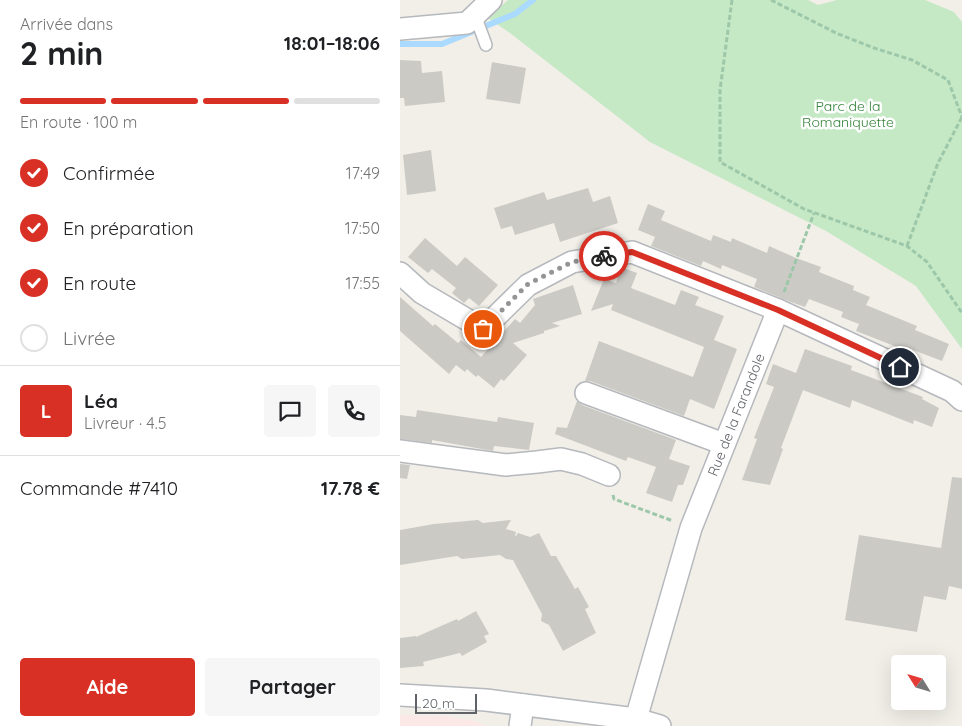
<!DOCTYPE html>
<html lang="fr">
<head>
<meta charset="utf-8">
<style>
  :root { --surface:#fff; --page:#f6f6f6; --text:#202124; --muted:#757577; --line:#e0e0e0; --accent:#d93025 }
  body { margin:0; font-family:Quicksand,sans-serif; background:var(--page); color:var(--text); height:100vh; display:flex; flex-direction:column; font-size:19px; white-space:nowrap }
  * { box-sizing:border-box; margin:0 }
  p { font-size:16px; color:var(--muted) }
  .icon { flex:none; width:28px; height:28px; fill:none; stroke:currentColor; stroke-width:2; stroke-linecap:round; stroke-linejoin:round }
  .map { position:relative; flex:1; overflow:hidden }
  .panel { display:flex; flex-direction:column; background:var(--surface); width:400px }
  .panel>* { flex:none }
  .needle { width:32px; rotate:307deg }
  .tools { position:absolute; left:491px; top:655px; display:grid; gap:10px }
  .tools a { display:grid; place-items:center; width:55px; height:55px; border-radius:5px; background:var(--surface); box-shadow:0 5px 20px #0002; font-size:25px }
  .scale { position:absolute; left:15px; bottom:12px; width:62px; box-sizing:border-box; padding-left:5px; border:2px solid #5f6368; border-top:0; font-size:14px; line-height:18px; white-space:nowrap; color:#5f6368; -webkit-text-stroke:4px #fff; paint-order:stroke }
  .pin { position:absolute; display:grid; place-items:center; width:42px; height:42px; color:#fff; margin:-21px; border:2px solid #fff; border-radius:50%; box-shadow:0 1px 5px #0007 }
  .courier { position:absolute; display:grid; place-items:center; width:50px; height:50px; margin:-25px; border:4px solid #d93025; border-radius:50%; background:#fff; color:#222; box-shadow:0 1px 6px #0007 }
  .headline em { font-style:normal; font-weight:800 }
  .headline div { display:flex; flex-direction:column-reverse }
  .headline { display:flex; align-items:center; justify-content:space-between; height:85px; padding:0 20px }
  h1 { font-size:32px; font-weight:800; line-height:38px }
  .bar { display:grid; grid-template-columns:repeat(4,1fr); gap:8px 5px; align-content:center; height:60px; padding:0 20px }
  .bar i { height:6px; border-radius:4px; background:var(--line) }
  .bar .active { background:var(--accent) }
  .bar p { grid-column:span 4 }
  .line { display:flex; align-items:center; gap:12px; padding:0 20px; border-top:1px solid var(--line) }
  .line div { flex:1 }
  .round { display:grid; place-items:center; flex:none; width:52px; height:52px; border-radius:5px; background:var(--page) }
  ol { padding:0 20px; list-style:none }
  li { display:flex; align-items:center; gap:15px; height:55px }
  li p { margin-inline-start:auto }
  li .icon { padding:5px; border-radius:50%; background:var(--accent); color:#fff; stroke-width:4 }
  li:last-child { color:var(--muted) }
  li i { width:28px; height:28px; border:2px solid var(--line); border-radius:50% }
  .action { display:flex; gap:10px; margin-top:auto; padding:10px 20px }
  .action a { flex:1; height:58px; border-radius:5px; background:var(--accent); color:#fff; font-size:20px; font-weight:800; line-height:58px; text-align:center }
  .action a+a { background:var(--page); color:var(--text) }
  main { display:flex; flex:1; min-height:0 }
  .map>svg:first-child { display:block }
  .medical { fill:#fce8e6 }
  .green { fill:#c5e8c5 }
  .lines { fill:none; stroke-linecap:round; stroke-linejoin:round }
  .stream { stroke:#aadaff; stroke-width:6 }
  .building { fill:#cccac5 }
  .service-casing { stroke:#b5b8bc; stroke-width:14 }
  .minor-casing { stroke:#b5b8bc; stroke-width:24 }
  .path { stroke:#9cc7a9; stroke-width:3; stroke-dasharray:5 2.5; stroke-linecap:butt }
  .service { stroke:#fff; stroke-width:11 }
  .minor { stroke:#fff; stroke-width:21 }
  .done { stroke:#929495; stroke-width:5; stroke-dasharray:0 9 }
  .route { stroke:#d93025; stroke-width:6 }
  .labels { text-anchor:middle; stroke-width:5; stroke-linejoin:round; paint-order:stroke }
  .park-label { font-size:14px; fill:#348238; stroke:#fff }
  .street-label { font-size:14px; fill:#5f6368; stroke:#fff }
</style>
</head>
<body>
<main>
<section class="panel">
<div class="headline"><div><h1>2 min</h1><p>Arrivée dans</p></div><em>18:01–18:06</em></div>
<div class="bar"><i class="active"></i><i class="active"></i><i class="active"></i><i></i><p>En route · 100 m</p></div>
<ol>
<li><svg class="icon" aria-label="check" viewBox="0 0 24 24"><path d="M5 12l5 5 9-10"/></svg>Confirmée<p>17:49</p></li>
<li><svg class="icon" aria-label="check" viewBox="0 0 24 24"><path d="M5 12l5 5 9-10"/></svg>En préparation<p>17:50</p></li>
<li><svg class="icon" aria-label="check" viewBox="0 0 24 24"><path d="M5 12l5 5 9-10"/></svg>En route<p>17:55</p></li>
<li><i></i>Livrée</li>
</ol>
<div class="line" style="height:90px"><b class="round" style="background:var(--accent);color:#fff">L</b><div><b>Léa</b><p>Livreur · 4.5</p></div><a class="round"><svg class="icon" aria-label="chat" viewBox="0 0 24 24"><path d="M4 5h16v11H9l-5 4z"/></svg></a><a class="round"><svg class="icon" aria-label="phone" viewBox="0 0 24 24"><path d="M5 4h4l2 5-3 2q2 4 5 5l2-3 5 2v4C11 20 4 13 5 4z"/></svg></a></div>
<div class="line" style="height:65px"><div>Commande #7410</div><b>17.78 €</b></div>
<div class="action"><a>Aide</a><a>Partager</a></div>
</section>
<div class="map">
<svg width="562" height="726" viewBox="0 0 562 726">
  <rect width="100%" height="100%" fill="#f1efe8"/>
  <!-- medical -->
  <path class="medical" d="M0 715 46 716 75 721 85 726H0Z"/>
  <!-- green -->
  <path class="green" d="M108 0H408L418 5 437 0H525L554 12 562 22V349L516 286 426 231 250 142 110 33 88 18Z"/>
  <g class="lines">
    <!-- stream -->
    <path class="stream" d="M0 44H42L115 14 133 0"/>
  </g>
  <!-- building -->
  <path class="building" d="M0 60 21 61 22 73 42 71 45 102 5 106 4 98H0Z
    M92 62 126 68 120 104 86 99Z
    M31 150 36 191 7 195 3 155Z
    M188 188 193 202 210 196 218 223 160 242 154 223 115 235 112 226 101 229 94 208 144 192 147 200Z
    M248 204 265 211 261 220 311 241 313 235 331 242 332 238 367 253 369 246 396 258 421 267 419 272 454 286 453 290 470 297 466 305 517 326 515 330 549 344 542 361 508 348 507 351 456 331 459 324 441 317 443 312 409 299 405 307 391 302 354 287 357 279 322 265 321 269 303 261 301 266 251 246 255 237 238 230Z
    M25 238 57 266 65 257 98 285 79 306 69 298 64 303 52 293 56 288 32 269 28 273 8 257Z
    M221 267 237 273 231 288 275 305 281 290 299 297 295 305 324 316 314 340 337 349 314 409 290 399 284 416 190 381H185L199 341 293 377 304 347 211 310 213 304 191 311 204 279 216 283Z
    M173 285 182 314 152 323 160 326 144 331V333L113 343 127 355 104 381 101 379 94 388 78 375 76 377 67 369 65 372 56 365 49 374 0 331V297L33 326 35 324 58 343 61 340 81 357 115 319 120 323 135 305 133 299Z
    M405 349 452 366 451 370 523 397 522 399 539 408 532 427 514 420 513 424 452 400 450 408 403 390 381 448 383 449 370 485 342 480 357 439 354 438 374 387 366 384 373 364 396 373Z
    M177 401 182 405 276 440 269 459 290 466 283 485H278L272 502 246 493 256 467 228 457 226 461 155 434 157 427 167 428Z
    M17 410 97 422 98 417 134 423 129 450 94 446 93 451 32 440V443L0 439V415L16 417Z
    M0 464 10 465 7 479 0 478Z
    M552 477 562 478V589L549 586 546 600 524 596 517 632 445 620 459 535 541 548Z
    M78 520 83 523 111 520 106 529 116 532 115 536H116L118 533 130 537 139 533 151 556H156L175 589 178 587 189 607 185 609 196 633 163 651 149 625 141 621 142 614 113 560 106 559 100 555 62 559 57 556 0 565V530L34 524Z
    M76 611 89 634 84 636 87 642 62 656 60 653 23 662 24 666 0 668V638L16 636V637L57 619 58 621Z"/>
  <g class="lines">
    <defs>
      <path id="service" d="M75 15 86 45"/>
      <g id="minor">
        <path d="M0 29 67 23 91 0"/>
        <path d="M0 273 22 293 83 329 128 285 172 262 232 252 378 310 552 391 562 400"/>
        <path d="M186 393 324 444"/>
        <path d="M0 451 106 465 137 462 161 459 182 464 209 475"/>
        <path d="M0 695 86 700 236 719 260 726"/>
        <path d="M120 726 123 705"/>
        <path id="s1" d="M234 726 291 528 378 310"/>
      </g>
    </defs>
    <!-- service casing -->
    <use href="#service" class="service-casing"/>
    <!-- minor casing -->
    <use href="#minor" class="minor-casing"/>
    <!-- path -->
    <path class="path" d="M332 0 320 90V162L404 209 507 246 527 262 562 313
      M371 0 436 33 474 48 512 60 548 80 562 117
      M507 246 538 163 562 117
      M384 292 414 213
      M213 495 214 499 273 521"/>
    <!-- service -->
    <use href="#service" class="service"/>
    <!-- minor -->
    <use href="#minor" class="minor"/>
  </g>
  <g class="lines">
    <!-- done -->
    <path class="done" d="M83 329 128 284 172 262 204 256"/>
    <!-- route -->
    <path class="route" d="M204 256 232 252 378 310 500 367"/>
  </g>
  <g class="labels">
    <!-- park labels -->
    <g class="park-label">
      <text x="448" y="111">Parc de la<tspan x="448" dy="16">Romaniquette</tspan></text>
    </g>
    <!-- street labels -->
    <g class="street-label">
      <text dy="5" stroke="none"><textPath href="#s1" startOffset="328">Rue de la Farandole</textPath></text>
    </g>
  </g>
</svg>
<div class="tools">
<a><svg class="needle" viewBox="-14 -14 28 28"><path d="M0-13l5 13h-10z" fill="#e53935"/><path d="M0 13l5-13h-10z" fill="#757577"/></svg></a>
</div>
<div class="scale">20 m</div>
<div class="pin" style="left:83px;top:329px;background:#ea580c"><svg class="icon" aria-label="bag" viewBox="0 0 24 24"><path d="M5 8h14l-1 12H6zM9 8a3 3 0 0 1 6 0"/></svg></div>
<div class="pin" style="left:500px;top:367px;background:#1f2937"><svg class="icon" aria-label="home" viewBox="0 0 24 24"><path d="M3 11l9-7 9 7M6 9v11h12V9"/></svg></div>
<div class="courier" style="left:204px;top:256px"><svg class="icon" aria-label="bike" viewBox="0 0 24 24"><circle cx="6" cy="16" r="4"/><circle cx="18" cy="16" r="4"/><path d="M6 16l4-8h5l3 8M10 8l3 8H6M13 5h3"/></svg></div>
</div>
</main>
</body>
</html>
